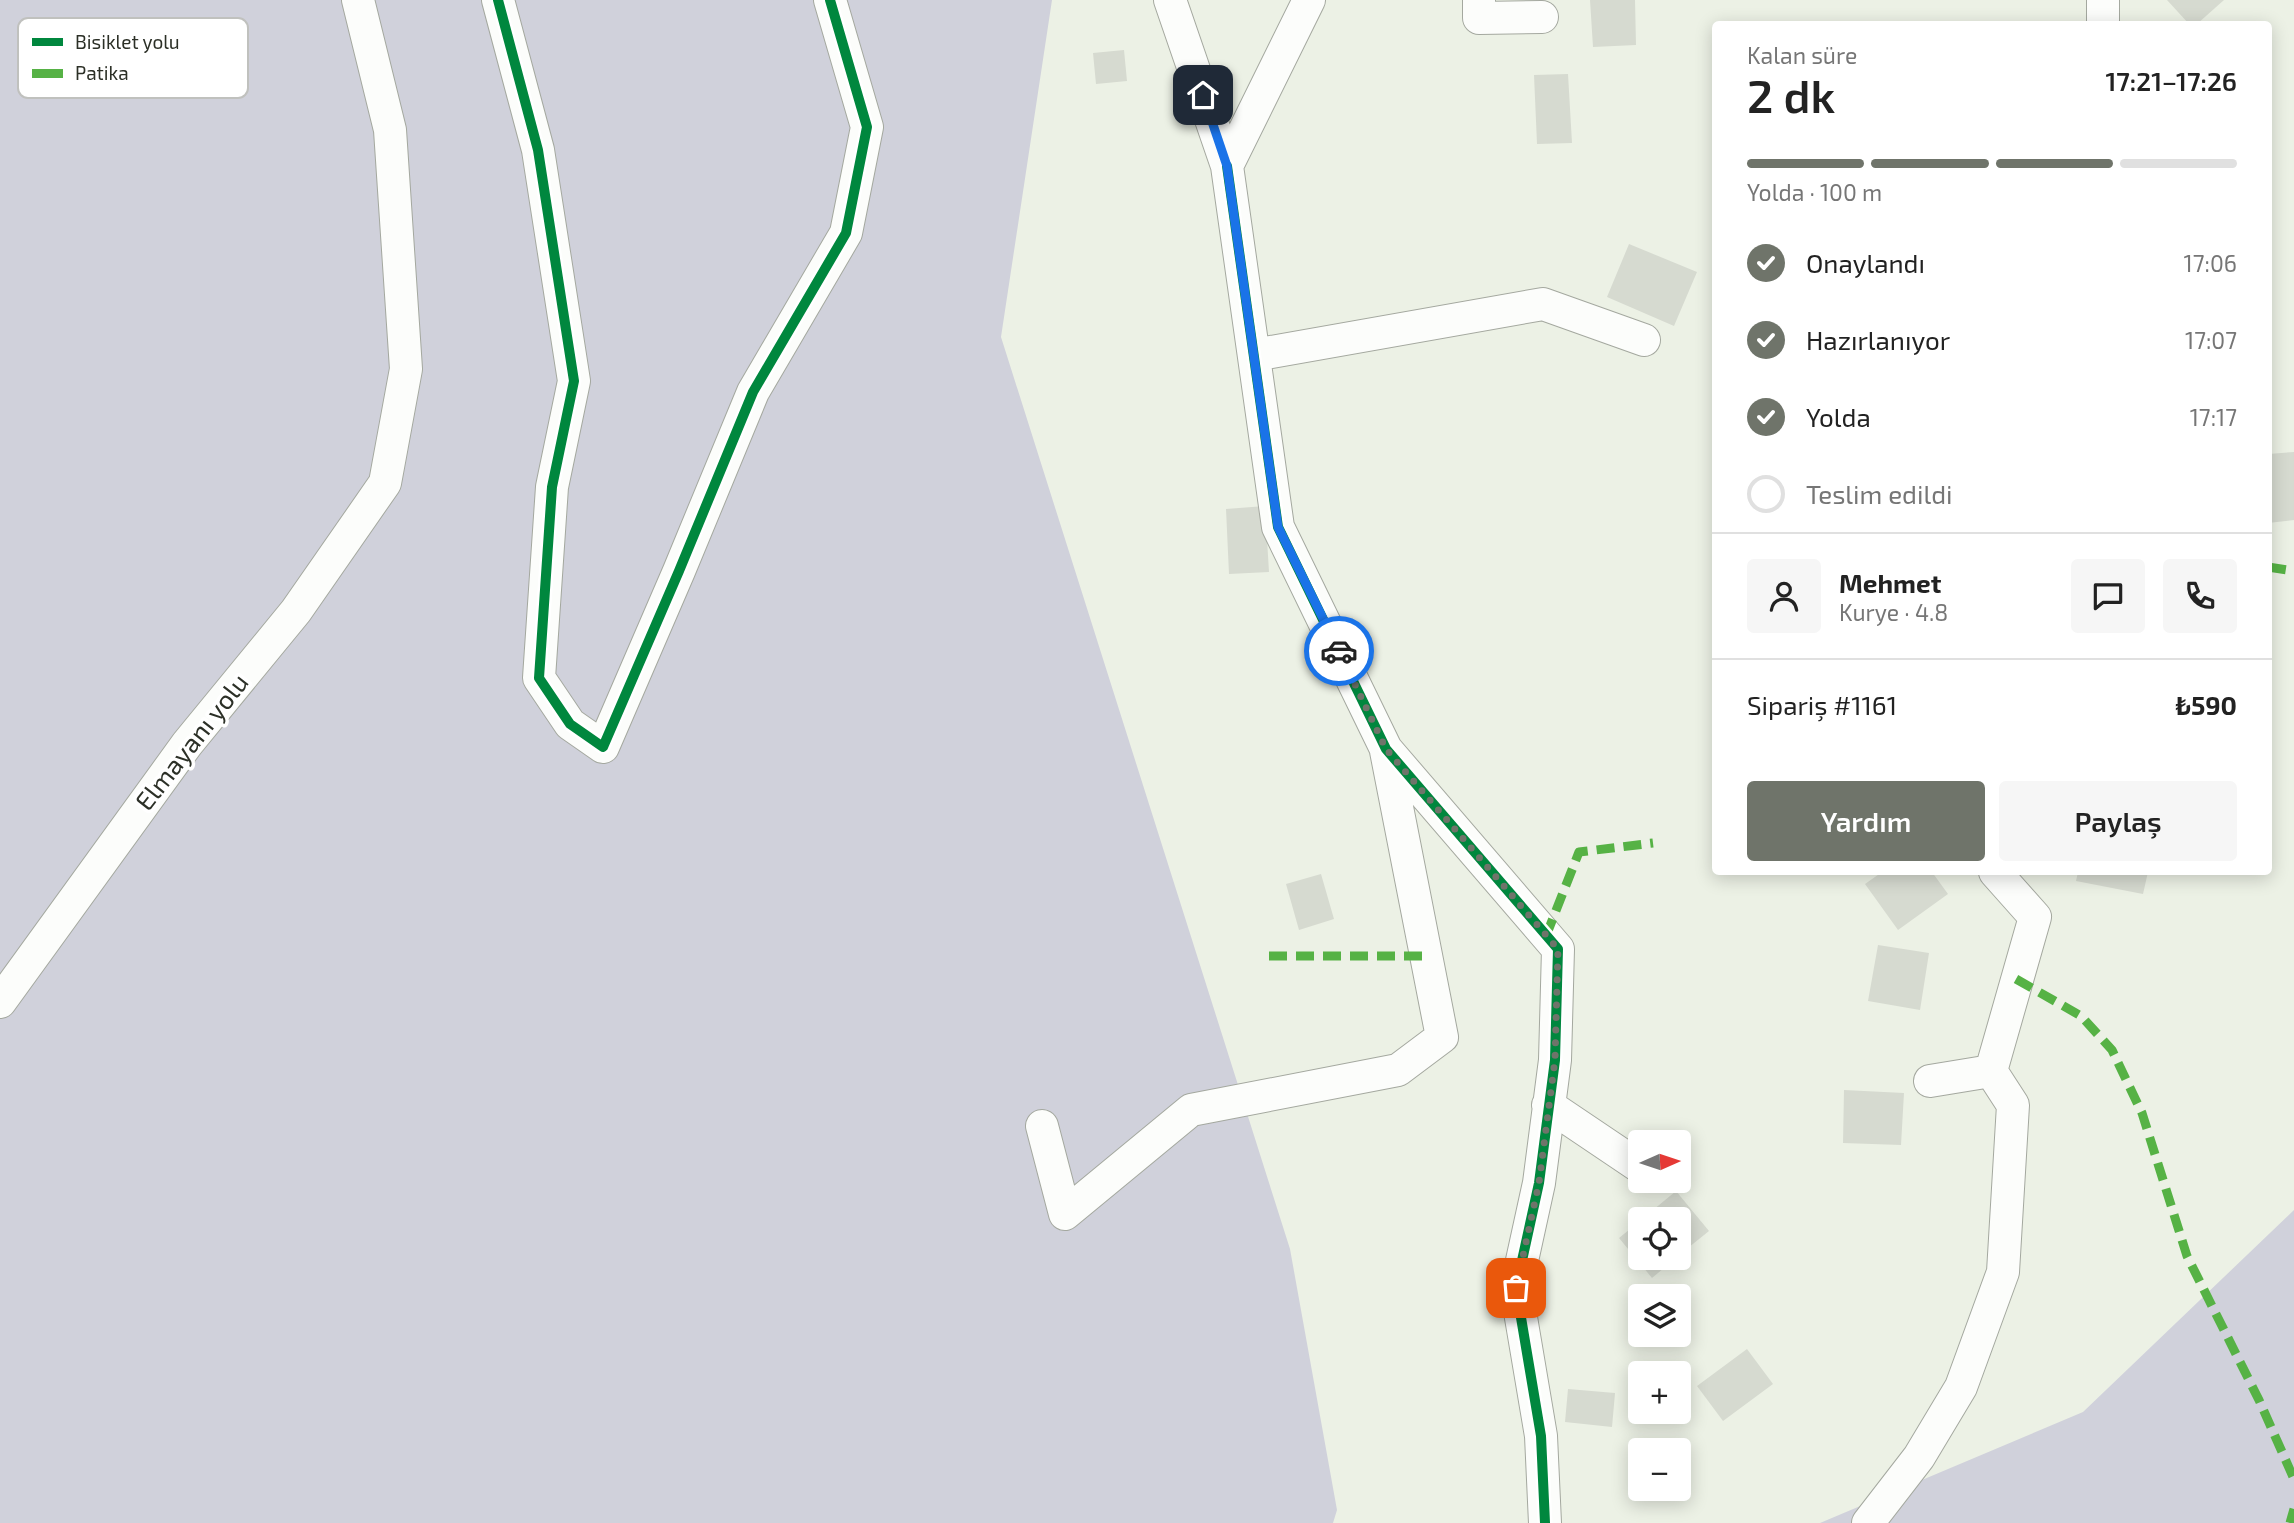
<!DOCTYPE html>
<html lang="tr">
<head>
<meta charset="utf-8">
<style>
  :root { --surface:#fff; --page:#f6f6f6; --text:#222; --muted:#767676; --line:#e0e0e0; --accent:#6f746a }
  body { margin:0; font-family:"Exo 2",sans-serif; background:var(--page); color:var(--text); height:100vh; display:flex; flex-direction:column; font-size:26px; white-space:nowrap }
  * { box-sizing:border-box; margin:0 }
  p { font-size:23px; color:var(--muted) }
  .icon { flex:none; width:38px; height:38px; fill:none; stroke:currentColor; stroke-width:2; stroke-linecap:round; stroke-linejoin:round }
  .map { position:relative; flex:1; overflow:hidden }
  .details { position:absolute; left:1712px; top:21px; width:560px; height:854px; display:flex; flex-direction:column; background:var(--surface); border-radius:7px; box-shadow:0 4px 18px #0003 }
  .details>* { flex:none }
  .needle { width:46px; rotate:87deg }
  .fabs { position:absolute; left:1628px; top:1130px; display:grid; gap:14px }
  .fabs a { display:grid; place-items:center; width:63px; height:63px; border-radius:7px; background:var(--surface); box-shadow:0 4px 18px #0003; font-size:35px }
  .pin { position:absolute; display:grid; place-items:center; width:60px; height:60px; color:#fff; margin:-30px; border-radius:14px; box-shadow:0 4px 10px #0006 }
  .courier { position:absolute; display:grid; place-items:center; width:70px; height:70px; margin:-35px; border:5px solid #1a73e8; border-radius:50%; background:#fff; color:#222; box-shadow:0 2px 9px #0007 }
  .headline em { font-style:normal; font-weight:600 }
  .headline div { display:flex; flex-direction:column-reverse }
  .headline { display:flex; align-items:center; justify-content:space-between; height:119px; padding:0 35px }
  h1 { font-size:46px; font-weight:600; line-height:52px }
  .bar { display:grid; grid-template-columns:repeat(4,1fr); gap:10px 7px; align-content:center; height:84px; padding:0 35px }
  .bar i { height:9px; border-radius:5px; background:var(--line) }
  .bar .current { background:var(--accent) }
  .bar p { grid-column:span 4 }
  .line { display:flex; align-items:center; gap:18px; padding:0 35px; border-top:2px solid var(--line) }
  .line div { flex:1 }
  .round { display:grid; place-items:center; flex:none; width:74px; height:74px; border-radius:7px; background:var(--page) }
  ol { padding:0 35px; list-style:none }
  li { display:flex; align-items:center; gap:21px; height:77px }
  li p { margin-inline-start:auto }
  li .icon { padding:7px; border-radius:50%; background:var(--accent); color:#fff; stroke-width:4 }
  li:last-child { color:var(--muted) }
  li i { width:38px; height:38px; border:4px solid var(--line); border-radius:50% }
  .action { display:flex; gap:14px; margin-top:auto; padding:14px 35px }
  .action a { flex:1; height:80px; border-radius:7px; background:var(--accent); color:#fff; font-size:28px; font-weight:600; line-height:80px; text-align:center }
  .action a+a { background:var(--page); color:var(--text) }
  .map>svg:first-child { display:block }
  .forest { fill:#d0d1db }
  .building { fill:#d6dad0 }
  .lines { fill:none; stroke-linecap:round; stroke-linejoin:round }
  .street-casing { stroke:#a4a89f; stroke-width:34 }
  .street { stroke:#fcfdfb; stroke-width:32 }
  .quiet { stroke:#56b245; stroke-width:9; stroke-dasharray:18 9; stroke-linecap:butt }
  .cycleway-casing { stroke:#fff; stroke-width:15 }
  .cycleway { stroke:#00873e; stroke-width:10 }
  .done { stroke:#6f746a; stroke-width:7; stroke-dasharray:0 12.6 }
  .route { stroke:#1a73e8; stroke-width:9 }
  .labels { text-anchor:middle; stroke-width:7; stroke-linejoin:round; paint-order:stroke }
  .street-label { font-size:26px; fill:#2c3027; stroke:#fff }
  .key { fill:#fff; stroke:#c0c1be; stroke-width:2 }
  .key-label { font-size:19px; fill:#2c3027 }
</style>
</head>
<body>
<div class="map">
<svg width="2294" height="1523" viewBox="0 0 2294 1523">
  <rect width="100%" height="100%" fill="#ecf1e5"/>
  <!-- forest -->
  <path class="forest" d="M0 0H1052L1001 337 1290 1249 1337 1510 1333 1523H0Z
    M2294 1210V1523H1820L2083 1412Z"/>
  <!-- building -->
  <path class="building" d="M1590 0H1635L1636 45 1593 47Z
    M2167 0H2224L2197 24H2189Z
    M1124 50 1127 81 1096 84 1093 53Z
    M1568 74 1572 143 1537 144 1534 75Z
    M1629 244 1697 272 1674 326 1607 297Z
    M2294 452V520L2268 523V454Z
    M1265 506 1269 572 1229 574 1226 509Z
    M1882 872H1932L1948 894 1898 930 1865 884Z
    M2078 872H2148L2143 894 2076 881Z
    M1321 874 1334 919 1299 930 1286 884Z
    M1878 945 1929 953 1920 1010 1868 1001Z
    M1844 1090 1904 1093 1901 1145 1843 1143Z
    M1676 1191 1709 1231 1678 1256V1220H1641Z
    M1640 1221V1258H1676L1652 1278 1619 1238Z
    M1747 1349 1773 1384 1723 1421 1697 1386Z
    M1568 1389 1615 1393 1612 1427 1565 1422Z"/>
  <g class="lines">
    <defs>
      <path id="street" d="M498 0 538 150 574 381 552 487 539 678 570 724 603 747 679 571 753 392 846 233 867 127 830 0
        M1170 0 1227 166 1309 0
        M1479 0V18L1542 17
        M2103 24V0
        M1227 166 1278 527 1386 749 1558 949 1555 1060 1539 1183 1516 1288 1541 1436 1545 1523
        M1254 355 1543 304 1644 340
        M0 1002 187 744 296 611 385 483 406 369 390 130 358 0
        M1930 1081 1991 1071
        M1548 1105 1640 1167
        M1042 1126 1065 1214 1191 1110 1398 1070 1442 1037 1386 751
        M1868 1523 1919 1457 1961 1387 2003 1272 2013 1105 1991 1071 2035 917 1995 872"/>
    </defs>
    <!-- street casing -->
    <use href="#street" class="street-casing"/>
    <!-- street -->
    <use href="#street" class="street"/>
    <!-- quiet -->
    <path class="quiet" d="M2268 567 2294 571
      M1546 936 1579 852 1653 843
      M1269 956H1426
      M2016 979 2081 1016 2112 1050 2142 1113 2187 1256 2259 1400 2294 1479
      M2290 1523 2294 1509"/>
    <defs>
      <path id="cycleway" d="M498 0 538 150 574 381 552 487 539 678 570 724 603 747 679 571 753 392 846 233 867 127 830 0
        M1227 166 1278 527 1386 749 1558 949 1555 1060 1539 1183 1516 1288 1541 1436 1545 1523"/>
    </defs>
    <!-- cycleway casing -->
    <use href="#cycleway" class="cycleway-casing"/>
    <!-- cycleway -->
    <use href="#cycleway" class="cycleway"/>
  </g>
  <g class="lines">
    <!-- done -->
    <path class="done" d="M1339 651 1386 749 1558 949 1555 1060 1539 1183 1516 1288"/>
    <!-- route -->
    <path class="route" d="M1203 95 1227 166 1278 527 1339 651"/>
  </g>
  <g class="labels">
    <!-- street labels -->
    <g class="street-label">
      <text transform="translate(192 742) rotate(-52)" y="9">Elmayanı yolu</text>
    </g>
  </g>
  <!-- legend -->
  <rect x="18" y="18" width="230" height="80" rx="10" class="key"/>
  <rect x="32" y="38" width="31" height="8" fill="#00873e"/>
  <rect x="32" y="69" width="31" height="9" fill="#56b245"/>
  <g class="key-label">
    <text x="75" y="49">Bisiklet yolu</text>
    <text x="75" y="80">Patika</text>
  </g>
</svg>
<div class="fabs">
<a><svg class="needle" viewBox="-14 -14 28 28"><path d="M0-13l5 13h-10z" fill="#e53935"/><path d="M0 13l5-13h-10z" fill="#767676"/></svg></a>
<a><svg class="icon" aria-label="locate" viewBox="0 0 24 24"><circle cx="12" cy="12" r="6"/><path d="M12 2v4M12 18v4M2 12h4M18 12h4"/></svg></a>
<a><svg class="icon" aria-label="layers" viewBox="0 0 24 24"><path d="M12 4l9 5-9 5-9-5zM3 14l9 5 9-5"/></svg></a>
<a>+</a>
<a>−</a>
</div>
<div class="pin" style="left:1516px;top:1288px;background:#ea580c"><svg class="icon" aria-label="bag" viewBox="0 0 24 24"><path d="M5 8h14l-1 12H6zM9 8a3 3 0 0 1 6 0"/></svg></div>
<div class="pin" style="left:1203px;top:95px;background:#1f2937"><svg class="icon" aria-label="home" viewBox="0 0 24 24"><path d="M3 11l9-7 9 7M6 9v11h12V9"/></svg></div>
<div class="courier" style="left:1339px;top:651px"><svg class="icon" aria-label="car" viewBox="0 0 24 24"><path d="M5 17H2v-5l4-1 3-4h7l3 4 3 1v5h-3M9 17h6M6 11h13"/><circle cx="7" cy="17" r="2"/><circle cx="17" cy="17" r="2"/></svg></div>
<section class="details">
<div class="headline"><div><h1>2 dk</h1><p>Kalan süre</p></div><em>17:21–17:26</em></div>
<div class="bar"><i class="current"></i><i class="current"></i><i class="current"></i><i></i><p>Yolda · 100 m</p></div>
<ol>
<li><svg class="icon" aria-label="check" viewBox="0 0 24 24"><path d="M5 12l5 5 9-10"/></svg>Onaylandı<p>17:06</p></li>
<li><svg class="icon" aria-label="check" viewBox="0 0 24 24"><path d="M5 12l5 5 9-10"/></svg>Hazırlanıyor<p>17:07</p></li>
<li><svg class="icon" aria-label="check" viewBox="0 0 24 24"><path d="M5 12l5 5 9-10"/></svg>Yolda<p>17:17</p></li>
<li><i></i>Teslim edildi</li>
</ol>
<div class="line" style="height:126px"><a class="round"><svg class="icon" aria-label="person" viewBox="0 0 24 24"><circle cx="12" cy="8" r="4"/><path d="M4 21q1-7 8-7t8 7"/></svg></a><div><b>Mehmet</b><p>Kurye · 4.8</p></div><a class="round"><svg class="icon" aria-label="chat" viewBox="0 0 24 24"><path d="M4 5h16v11H9l-5 4z"/></svg></a><a class="round"><svg class="icon" aria-label="phone" viewBox="0 0 24 24"><path d="M5 4h4l2 5-3 2q2 4 5 5l2-3 5 2v4C11 20 4 13 5 4z"/></svg></a></div>
<div class="line" style="height:91px"><div>Sipariş #1161</div><b>₺590</b></div>
<div class="action"><a>Yardım</a><a>Paylaş</a></div>
</section>
</div>
</body>
</html>
